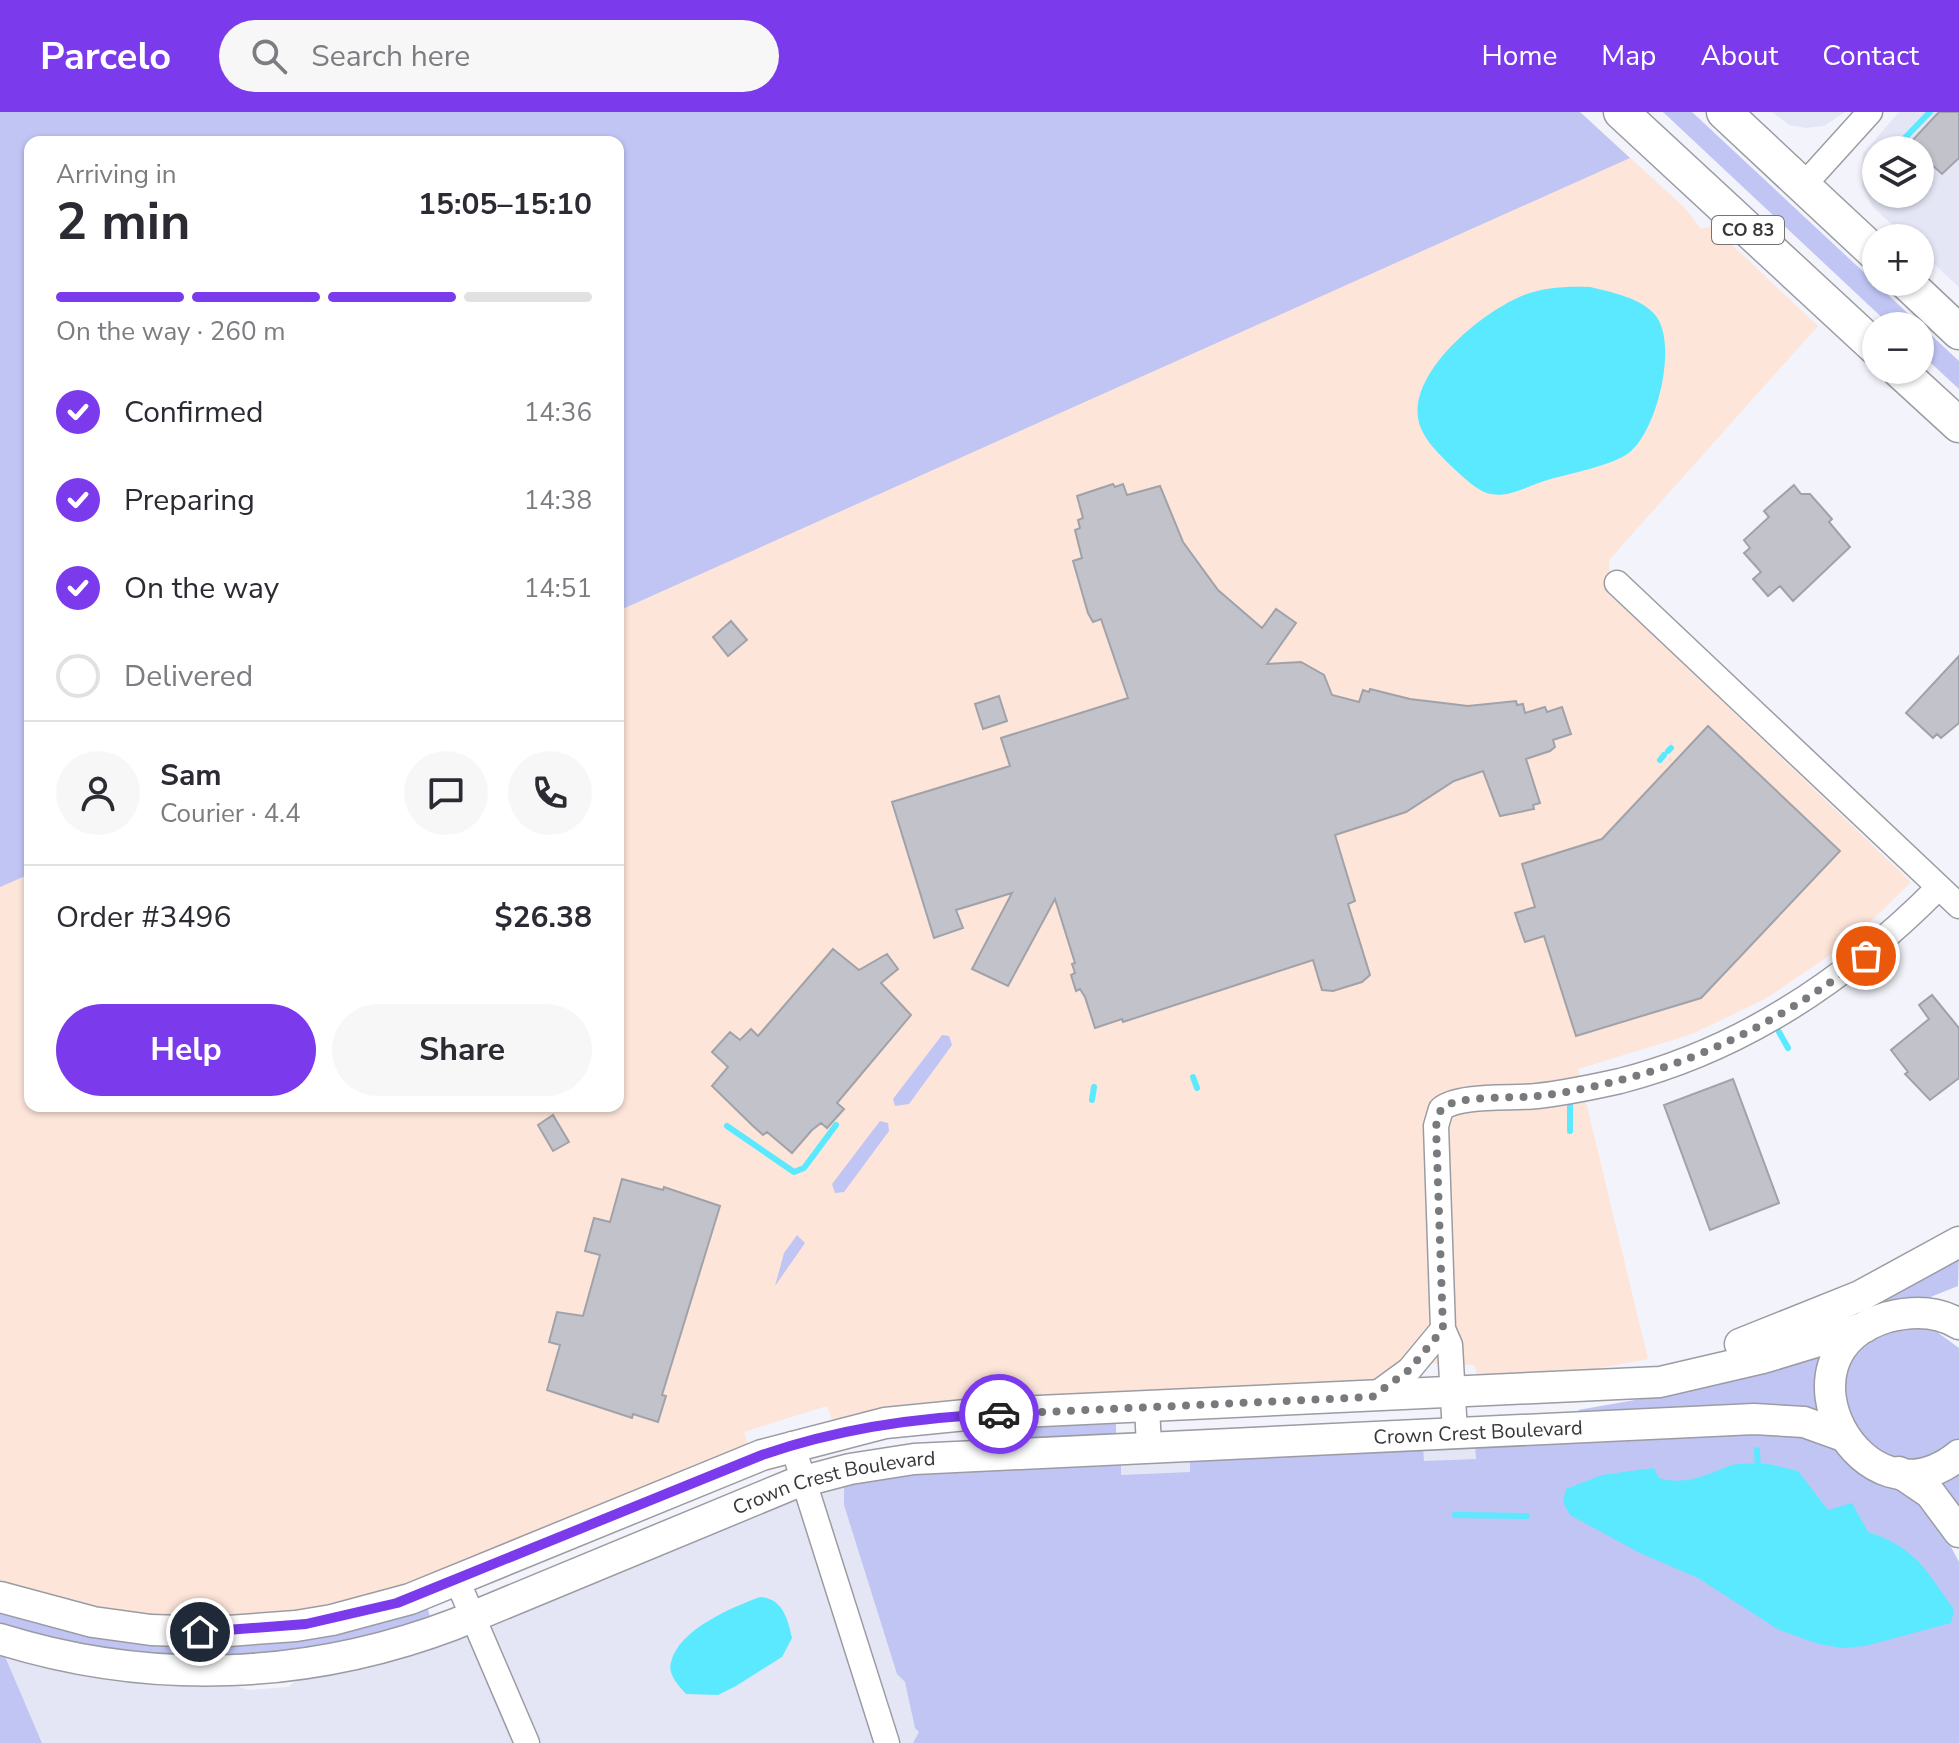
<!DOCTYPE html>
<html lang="en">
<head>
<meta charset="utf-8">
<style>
  :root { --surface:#fff; --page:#f7f7f7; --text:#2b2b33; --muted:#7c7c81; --line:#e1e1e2; --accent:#7c3aed }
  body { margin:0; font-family:"Nunito Sans",sans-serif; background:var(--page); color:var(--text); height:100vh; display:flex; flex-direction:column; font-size:30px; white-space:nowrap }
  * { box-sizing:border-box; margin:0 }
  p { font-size:26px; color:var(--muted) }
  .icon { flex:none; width:44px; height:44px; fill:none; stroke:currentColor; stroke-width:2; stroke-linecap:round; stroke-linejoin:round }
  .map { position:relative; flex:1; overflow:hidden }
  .drawer { position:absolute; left:24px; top:24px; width:600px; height:976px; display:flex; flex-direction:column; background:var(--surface); border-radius:16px; box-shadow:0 2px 6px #0004 }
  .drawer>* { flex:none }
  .buttons { position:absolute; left:1862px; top:24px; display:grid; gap:16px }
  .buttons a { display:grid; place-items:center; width:72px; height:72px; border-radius:50%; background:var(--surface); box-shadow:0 2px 6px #0004; font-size:40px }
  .pin { position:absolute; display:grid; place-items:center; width:68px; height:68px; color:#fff; margin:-34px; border:4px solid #fff; border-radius:50%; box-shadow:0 2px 8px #0007 }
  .courier { position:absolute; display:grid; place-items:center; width:80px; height:80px; margin:-40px; border:6px solid #7c3aed; border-radius:50%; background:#fff; color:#222; box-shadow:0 2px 10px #0007 }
  .head em { font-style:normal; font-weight:700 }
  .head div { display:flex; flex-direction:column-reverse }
  .head { display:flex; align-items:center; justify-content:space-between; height:136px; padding:0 32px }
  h1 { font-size:52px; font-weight:700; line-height:60px }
  .bar { display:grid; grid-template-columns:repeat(4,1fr); gap:12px 8px; align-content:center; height:96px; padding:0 32px }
  .bar i { height:10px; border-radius:6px; background:var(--line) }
  .bar .active { background:var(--accent) }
  .bar p { grid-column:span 4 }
  .line { display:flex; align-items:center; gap:20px; padding:0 32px; border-top:2px solid var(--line) }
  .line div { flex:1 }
  .round { display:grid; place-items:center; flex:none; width:84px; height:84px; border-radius:42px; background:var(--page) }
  ol { padding:0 32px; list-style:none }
  li { display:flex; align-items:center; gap:24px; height:88px }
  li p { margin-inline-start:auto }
  li .icon { padding:8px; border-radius:50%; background:var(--accent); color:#fff; stroke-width:4 }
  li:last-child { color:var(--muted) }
  li i { width:44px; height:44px; border:4px solid var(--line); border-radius:50% }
  .primary-button { display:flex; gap:16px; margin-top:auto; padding:16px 32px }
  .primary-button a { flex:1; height:92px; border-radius:48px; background:var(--accent); color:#fff; font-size:32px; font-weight:700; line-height:92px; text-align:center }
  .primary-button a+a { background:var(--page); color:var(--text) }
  header { display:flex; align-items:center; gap:48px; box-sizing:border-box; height:112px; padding:0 40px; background:var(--accent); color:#fff }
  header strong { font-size:38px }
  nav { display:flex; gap:44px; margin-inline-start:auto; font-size:28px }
  .search { width:560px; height:72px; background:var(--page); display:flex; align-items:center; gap:20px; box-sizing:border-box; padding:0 28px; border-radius:44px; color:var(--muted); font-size:30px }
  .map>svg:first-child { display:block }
  .built { fill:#e5e6f5; fill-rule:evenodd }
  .medical { fill:#fde5da; fill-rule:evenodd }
  .green { fill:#c0c5f4 }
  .water { fill:#5ae9fe }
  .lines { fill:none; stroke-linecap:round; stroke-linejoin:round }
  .stream { stroke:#5ae9fe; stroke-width:6 }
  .building { fill:#c2c3ca; stroke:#a1a2a9; stroke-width:2 }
  .minor-casing { stroke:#9b9ca3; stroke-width:27 }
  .major-casing { stroke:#9b9ca3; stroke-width:33 }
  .highway-casing { stroke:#9b9ca3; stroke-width:37 }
  .minor { stroke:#fff; stroke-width:24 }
  .major { stroke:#fff; stroke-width:30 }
  .highway { stroke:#fff; stroke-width:34 }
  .done { stroke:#797a7e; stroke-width:8; stroke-dasharray:0 14.4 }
  .route { stroke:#7c3aed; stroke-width:10 }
  .labels { text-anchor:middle; stroke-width:6; stroke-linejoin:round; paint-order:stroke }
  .shield { fill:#fff; stroke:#747476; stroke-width:2 }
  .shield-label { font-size:18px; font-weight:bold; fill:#38383b }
  .street-label { font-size:20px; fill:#38383b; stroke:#fff }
</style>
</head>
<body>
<header>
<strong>Parcelo</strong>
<div class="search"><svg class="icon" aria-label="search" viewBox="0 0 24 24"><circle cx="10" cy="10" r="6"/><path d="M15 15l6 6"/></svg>Search here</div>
<nav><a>Home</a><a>Map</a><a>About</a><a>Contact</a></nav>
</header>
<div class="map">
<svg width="1959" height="1631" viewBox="0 0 1959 1631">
  <rect width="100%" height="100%" fill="#f3f4fb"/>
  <!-- built -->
  <path class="built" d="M1772 0H1845L1824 14 1806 16 1789 13Z
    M1899 0H1959V175L1920 139V126H1906L1872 94 1862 74 1863 41ZM1876 38H1920V82H1876Z
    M1543 1330 1838 1341 1959 1450V1631H42L4 1542 234 1573 248 1578 288 1575 297 1568 376 1552 453 1529 780 1393 881 1365Z"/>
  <!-- medical -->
  <path class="medical" d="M0 0H1580L1685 96 1701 117 1712 114 1818 214 1609 448 1611 483 1911 770 1851 829 1765 887 1692 922 1578 957 1648 1247 1579 1260 1477 1267 1475 1253 1404 1250 1370 1270 935 1291 832 1308 827 1294 744 1320 748 1332 737 1337 400 1475 287 1501 194 1506 117 1500 0 1471ZM30 30H618V994H30Z"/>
  <!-- green -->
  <path class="green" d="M0 0H1580L1630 46 618 499V30H30V762L0 775Z
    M1663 0H1692L1959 249V277L1920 241V214H1891Z
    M942 923 949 924 952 933 909 992 895 994 893 987Z
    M880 1009 888 1011 889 1019 844 1080 835 1081 832 1072Z
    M797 1123 805 1131 775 1174 784 1141Z
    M1959 1138 1958 1174 1923 1188 1883 1192 1827 1217Z
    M1919 1216 1937 1220 1959 1236V1326C1869 1410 1777 1224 1919 1216Z
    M1829 1232 1817 1282 1818 1301 1779 1293 1580 1302 1578 1298 1669 1282Z
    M1116 1308V1322L974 1329 975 1324 1046 1312Z
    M1793 1321 1831 1335 1852 1354 1897 1375 1922 1391 1940 1414 1959 1450V1631H913L919 1620 915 1616 905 1570 897 1562 844 1393V1375L848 1373 899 1362 1121 1351V1363L1190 1360V1346L1423 1336 1424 1349 1476 1347 1475 1333Z
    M1959 1360V1395L1939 1369Z
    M427 1494 431 1508 299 1541 178 1547 64 1530 0 1513V1498L55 1514Z
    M0 1541 4 1542 42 1631H0Z"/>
  <!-- water -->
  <path class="water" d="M1590 175C1611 180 1642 186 1656 204 1678 233 1657 318 1630 340 1613 354 1566 362 1544 369 1529 374 1507 386 1491 382 1477 380 1458 360 1447 350 1436 339 1424 327 1419 311 1406 261 1483 199 1524 183 1546 175 1567 174 1590 175Z
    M1768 1352 1798 1359 1828 1398 1852 1391 1868 1420C1914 1434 1928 1460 1954 1498L1951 1511 1865 1534 1842 1536 1819 1532 1779 1518 1698 1466 1640 1441 1570 1403 1563 1390 1566 1377 1602 1363 1654 1356 1659 1366C1683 1374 1707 1363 1729 1354 1740 1350 1756 1352 1768 1352Z
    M760 1485C783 1486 788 1508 792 1526L782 1545 736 1574 718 1583 686 1582C679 1574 667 1562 671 1550 679 1517 733 1495 760 1485Z"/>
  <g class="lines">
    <!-- stream -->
    <path class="stream" d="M1900 31 1930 0
      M1668 639 1671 636
      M1660 648 1664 643
      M1779 920 1788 936
      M1193 965 1197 976
      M1092 988 1094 975
      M1570 993V1019
      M727 1014 794 1060 804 1056 836 1013
      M1757 1338 1758 1358
      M1455 1403 1527 1404"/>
  </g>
  <!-- building -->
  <path class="building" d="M1939 0H1959V46L1942 62 1909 32Z
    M1113 372 1115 375 1123 372 1127 383 1160 374 1183 430 1218 478 1262 516 1276 497 1296 511 1267 552 1301 550 1324 563 1332 583 1359 590 1363 578 1369 580 1370 577 1410 587 1468 594 1516 589 1517 593 1523 592 1525 601 1545 595 1547 600 1562 595 1571 622 1553 628 1555 635 1550 639 1526 647 1540 691 1533 693 1534 697 1500 704 1483 659 1454 669 1406 700 1335 723 1355 789 1348 792 1370 863 1362 870 1333 879 1322 878 1313 848 1123 910 1122 907 1095 916 1085 885 1080 877 1076 879 1071 863 1075 861 1072 852 1075 851 1055 787 1008 874 972 857 1012 781 956 798 963 816 934 826 892 690 1010 654 1001 626 1128 586 1101 507 1093 510 1088 501 1073 449 1082 446 1075 418 1080 416 1078 408 1083 406 1077 384Z
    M1794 373 1801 382H1810L1832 407 1829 410 1850 435 1793 489 1780 474 1768 484 1753 467 1761 460 1744 441 1750 436 1744 428 1769 405 1764 399Z
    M731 509 747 528 728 544 713 525Z
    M1959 544V611L1941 626 1937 622 1933 626 1906 601Z
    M999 584 1007 609 983 617 975 592Z
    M1708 614 1840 739 1701 886 1576 924 1544 824 1525 830 1520 816 1515 801 1535 795 1522 752 1602 727Z
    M833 837 859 858 887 842 898 857 881 871 911 903 837 991 844 997 827 1016 821 1011 812 1018 792 1041 767 1020 763 1023 752 1013 712 974 728 955 712 940 730 920 740 928 751 917 758 924Z
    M1932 883 1959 916V966L1930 988 1905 962 1908 960 1891 938 1929 907 1919 893Z
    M1733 967 1779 1091 1710 1118 1664 993Z
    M553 1003 569 1030 553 1039 538 1013Z
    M622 1067 663 1078 664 1075 720 1094 662 1283 666 1284 658 1310 633 1302 632 1306 547 1278 560 1233 549 1230 557 1200 583 1204 600 1143 585 1139 594 1106 610 1110Z"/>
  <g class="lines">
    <defs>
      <path id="minor" d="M1803 74 1870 0
        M1617 471 1959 794
        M1372 1285 1409 1258 1443 1217
        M1147 1295 1149 1334
        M1455 1321 1450 1233 1443 1217 1436 1014 1441 997C1459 982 1512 987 1537 984 1565 981 1593 975 1620 969 1745 937 1849 866 1939 775
        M792 1332 887 1631
        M457 1468 527 1631"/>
      <g id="major">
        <path d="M1959 1212C1938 1199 1912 1199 1888 1205 1764 1241 1863 1422 1959 1343"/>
        <path d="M1740 1232 1860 1184 1959 1130"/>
        <path d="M1899 1360 1930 1381 1959 1420"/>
        <path d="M0 1485 93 1510 151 1518 214 1520 296 1514 332 1508 410 1487 762 1343 885 1311 976 1302 1660 1270 1763 1246 1865 1215"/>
        <path id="s1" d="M0 1527C151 1574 308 1568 455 1512L793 1372 850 1357 914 1347 1754 1307 1804 1310 1843 1324"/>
      </g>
      <path id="highway" d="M1621 0 1876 236
        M1724 0 1876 142
        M1906 170 1959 220
        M1899 258 1959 313"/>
    </defs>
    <!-- minor casing -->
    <use href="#minor" class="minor-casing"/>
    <!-- major casing -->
    <use href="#major" class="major-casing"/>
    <!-- highway casing -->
    <use href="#highway" class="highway-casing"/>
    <!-- minor -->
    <use href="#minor" class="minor"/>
    <!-- major -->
    <use href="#major" class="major"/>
    <!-- highway -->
    <use href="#highway" class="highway"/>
  </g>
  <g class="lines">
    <!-- done -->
    <path class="done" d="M999 1302 1372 1285 1409 1258 1443 1217 1436 1014 1441 997C1459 982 1513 987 1537 984 1565 981 1594 975 1621 968 1711 945 1793 901 1866 844"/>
    <!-- route -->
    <path class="route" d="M200 1520 306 1512 397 1491 762 1343C840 1316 917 1305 999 1302"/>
  </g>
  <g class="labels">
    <!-- shield labels -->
    <rect class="shield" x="1712" y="104" width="72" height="28" rx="6"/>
    <g class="shield-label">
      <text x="1748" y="124">CO 83</text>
    </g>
    <!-- street labels -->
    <g class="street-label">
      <text dy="7" stroke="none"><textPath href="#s1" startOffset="1518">Crown Crest Boulevard</textPath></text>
      <text dy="7" stroke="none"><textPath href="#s1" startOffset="870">Crown Crest Boulevard</textPath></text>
    </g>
  </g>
</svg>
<div class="buttons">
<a><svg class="icon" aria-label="layers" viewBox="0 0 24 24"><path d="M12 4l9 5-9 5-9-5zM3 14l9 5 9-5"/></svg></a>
<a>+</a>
<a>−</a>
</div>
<div class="pin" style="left:1866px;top:844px;background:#ea580c"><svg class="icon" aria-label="bag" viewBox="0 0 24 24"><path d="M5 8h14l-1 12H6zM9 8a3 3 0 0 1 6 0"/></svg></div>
<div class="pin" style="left:200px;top:1520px;background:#1f2937"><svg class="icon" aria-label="home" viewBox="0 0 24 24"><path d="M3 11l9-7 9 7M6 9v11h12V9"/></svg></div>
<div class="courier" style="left:999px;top:1302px"><svg class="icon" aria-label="car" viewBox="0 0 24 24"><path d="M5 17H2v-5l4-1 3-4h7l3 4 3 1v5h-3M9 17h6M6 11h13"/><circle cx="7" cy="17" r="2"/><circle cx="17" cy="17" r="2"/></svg></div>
<section class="drawer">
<div class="head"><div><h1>2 min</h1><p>Arriving in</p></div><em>15:05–15:10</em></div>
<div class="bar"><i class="active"></i><i class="active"></i><i class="active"></i><i></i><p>On the way · 260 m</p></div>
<ol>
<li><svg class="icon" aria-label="check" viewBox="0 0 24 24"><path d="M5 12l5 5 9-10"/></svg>Confirmed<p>14:36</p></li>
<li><svg class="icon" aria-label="check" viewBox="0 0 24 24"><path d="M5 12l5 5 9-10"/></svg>Preparing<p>14:38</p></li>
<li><svg class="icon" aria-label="check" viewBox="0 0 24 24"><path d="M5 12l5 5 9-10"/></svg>On the way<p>14:51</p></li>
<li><i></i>Delivered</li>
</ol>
<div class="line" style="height:144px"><a class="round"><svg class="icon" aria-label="person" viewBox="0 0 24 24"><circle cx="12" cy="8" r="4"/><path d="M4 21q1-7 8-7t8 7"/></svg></a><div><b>Sam</b><p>Courier · 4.4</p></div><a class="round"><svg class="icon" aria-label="chat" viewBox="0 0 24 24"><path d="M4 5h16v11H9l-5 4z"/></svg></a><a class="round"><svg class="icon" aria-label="phone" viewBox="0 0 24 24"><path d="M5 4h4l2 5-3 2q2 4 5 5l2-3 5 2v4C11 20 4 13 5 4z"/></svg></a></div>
<div class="line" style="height:104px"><div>Order #3496</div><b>$26.38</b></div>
<div class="primary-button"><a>Help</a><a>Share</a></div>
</section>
</div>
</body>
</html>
